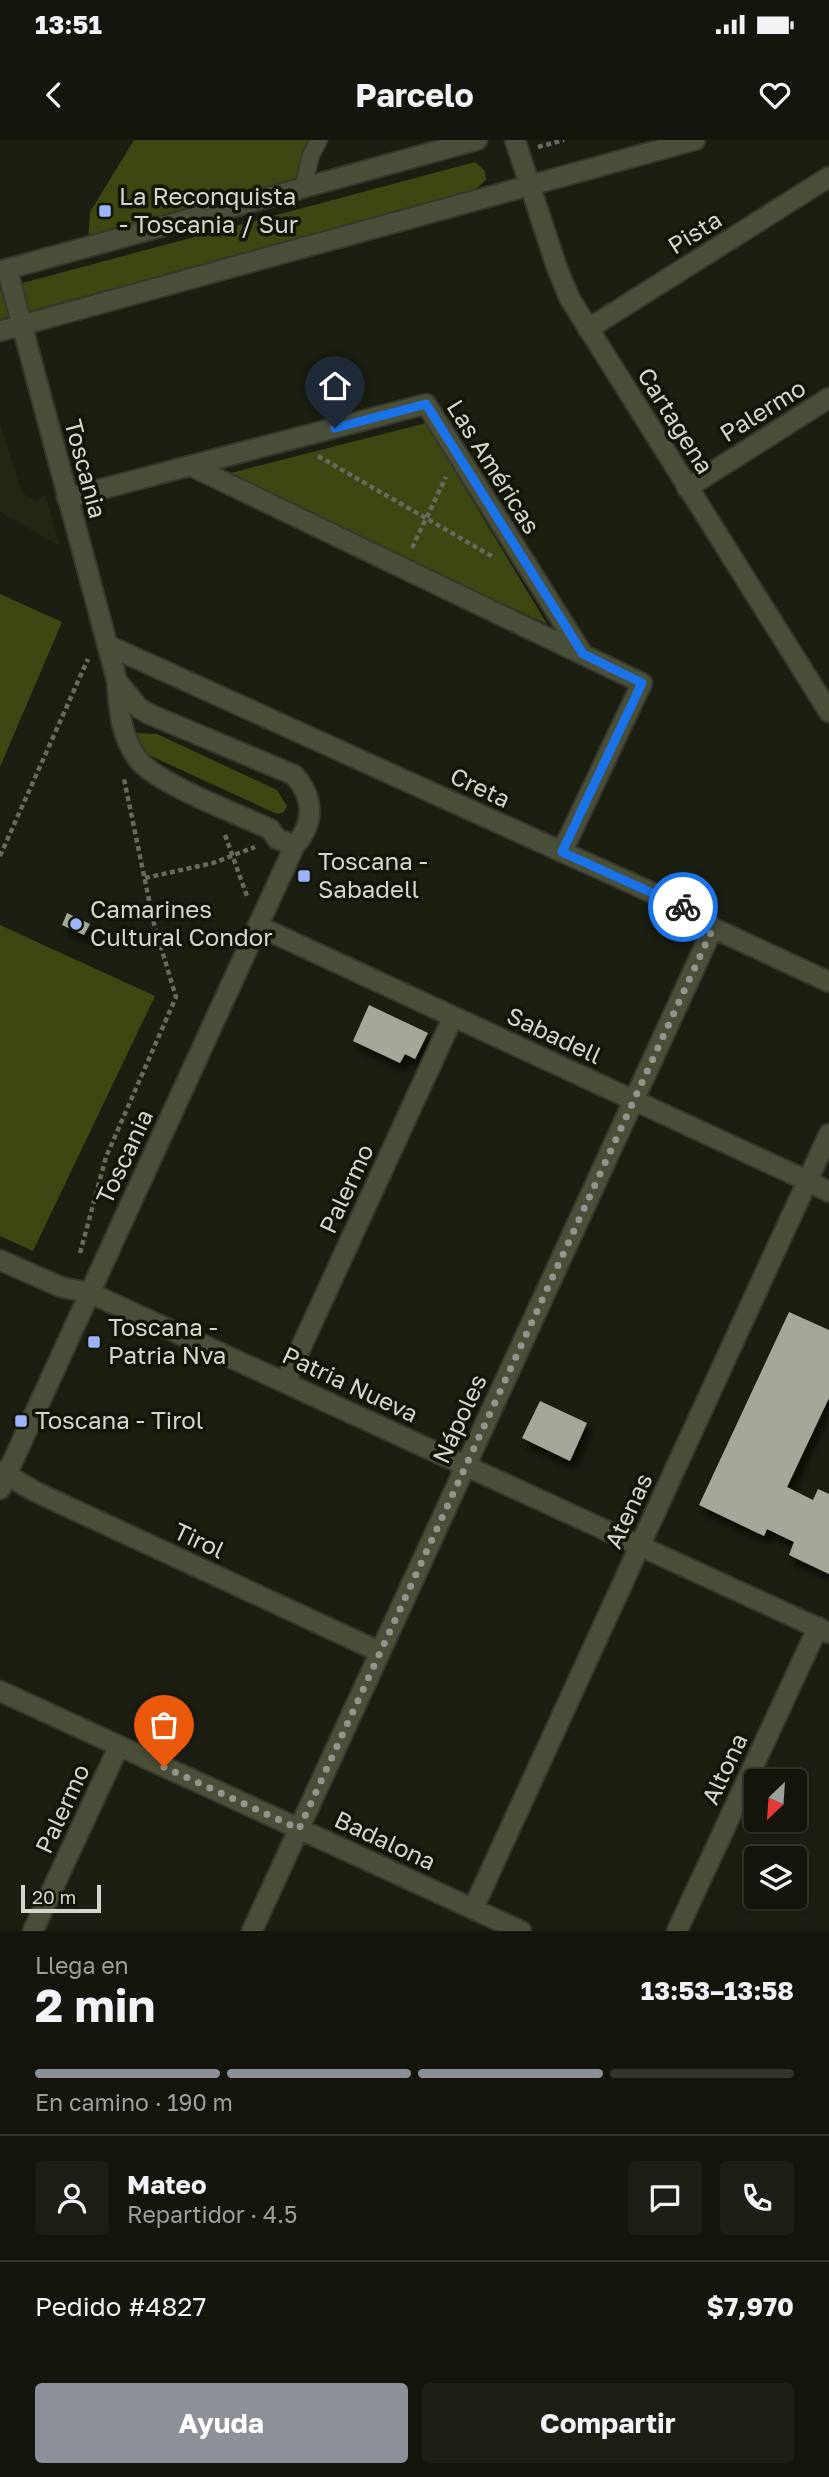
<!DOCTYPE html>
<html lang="es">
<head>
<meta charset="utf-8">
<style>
  :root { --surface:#14160d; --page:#1d1f16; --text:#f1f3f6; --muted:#9d9f9d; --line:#33352e; --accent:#8c9099 }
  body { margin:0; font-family:"Golos Text",sans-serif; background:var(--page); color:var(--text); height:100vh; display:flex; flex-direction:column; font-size:26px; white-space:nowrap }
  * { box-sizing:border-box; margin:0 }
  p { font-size:23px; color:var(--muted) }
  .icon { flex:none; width:38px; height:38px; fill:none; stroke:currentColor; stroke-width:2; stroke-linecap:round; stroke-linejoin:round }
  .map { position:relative; height:1791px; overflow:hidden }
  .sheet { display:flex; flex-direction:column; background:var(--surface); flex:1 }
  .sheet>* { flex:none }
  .needle { width:46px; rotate:205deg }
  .tools { position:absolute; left:744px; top:1629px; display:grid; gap:14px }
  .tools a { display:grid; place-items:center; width:63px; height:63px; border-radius:7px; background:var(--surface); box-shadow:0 2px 5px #0004,0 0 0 2px var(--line); font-size:35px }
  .scale { position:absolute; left:21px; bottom:18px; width:80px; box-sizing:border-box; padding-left:7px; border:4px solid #d4d7ce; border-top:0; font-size:19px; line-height:24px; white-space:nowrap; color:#d4d7ce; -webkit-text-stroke:5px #121508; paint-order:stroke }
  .pin { position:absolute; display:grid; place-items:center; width:60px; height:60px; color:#fff; margin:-72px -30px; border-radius:50% 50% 50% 0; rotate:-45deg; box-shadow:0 0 7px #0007 }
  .pin .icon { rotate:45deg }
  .courier { position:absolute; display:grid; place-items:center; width:70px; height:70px; margin:-35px; border:5px solid #1a73e8; border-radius:50%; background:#fff; color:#222; box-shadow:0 2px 9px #0007 }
  .overview em { font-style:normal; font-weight:700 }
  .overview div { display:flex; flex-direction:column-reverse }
  .overview { display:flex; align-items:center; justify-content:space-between; height:119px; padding:0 35px }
  h1 { font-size:46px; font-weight:700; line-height:52px }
  .bar { display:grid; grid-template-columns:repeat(4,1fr); gap:10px 7px; align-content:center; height:84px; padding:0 35px }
  .bar i { height:9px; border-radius:5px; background:var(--line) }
  .bar .on { background:var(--accent) }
  .bar p { grid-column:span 4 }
  .line { display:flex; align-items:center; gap:18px; padding:0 35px; border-top:2px solid var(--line) }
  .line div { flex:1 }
  .round { display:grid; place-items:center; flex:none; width:74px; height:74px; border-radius:7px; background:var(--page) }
  .primary-button { display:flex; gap:14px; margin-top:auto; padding:14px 35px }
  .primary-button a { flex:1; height:80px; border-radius:7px; background:var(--accent); color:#fff; font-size:28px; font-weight:700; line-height:80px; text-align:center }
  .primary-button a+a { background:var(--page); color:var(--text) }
  .status { display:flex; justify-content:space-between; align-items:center; height:49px; padding:0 35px; background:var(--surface); direction:ltr }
  .status svg { height:19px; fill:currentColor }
  header { display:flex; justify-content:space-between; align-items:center; height:91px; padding:0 35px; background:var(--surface); font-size:32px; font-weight:700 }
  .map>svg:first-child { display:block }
  .built { fill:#222714 }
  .green { fill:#3c4711 }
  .building { fill:#a4a898; filter:url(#shadow) }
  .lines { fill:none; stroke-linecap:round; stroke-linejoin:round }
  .service-casing { stroke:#35382b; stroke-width:19 }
  .pedestrian-casing { stroke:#35382b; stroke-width:23 }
  .minor-casing { stroke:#35382b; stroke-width:23 }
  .tertiary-casing { stroke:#35382b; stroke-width:23 }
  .path { stroke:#676a5e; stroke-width:4.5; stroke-dasharray:5 3.5; stroke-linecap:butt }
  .service { stroke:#4a4f3a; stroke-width:16 }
  .pedestrian { stroke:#4a4f3a; stroke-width:19 }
  .minor { stroke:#4a4f3a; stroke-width:19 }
  .tertiary { stroke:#4a4f3a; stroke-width:19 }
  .done { stroke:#93968c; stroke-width:7; stroke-dasharray:0 12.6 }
  .route { stroke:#1a73e8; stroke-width:9 }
  .poi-dot { fill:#9cb4fd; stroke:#121508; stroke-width:2.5 }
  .labels { text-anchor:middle; stroke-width:7; stroke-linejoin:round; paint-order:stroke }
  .poi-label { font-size:24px; fill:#d4d7ce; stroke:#121508; text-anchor:start }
  .street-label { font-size:24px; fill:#d4d7ce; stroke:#121508 }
</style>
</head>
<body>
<div class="status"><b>13:51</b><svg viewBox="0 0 49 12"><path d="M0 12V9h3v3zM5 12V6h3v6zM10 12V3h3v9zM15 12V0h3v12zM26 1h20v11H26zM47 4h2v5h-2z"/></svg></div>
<header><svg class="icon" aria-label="back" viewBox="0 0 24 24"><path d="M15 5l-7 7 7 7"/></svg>Parcelo<svg class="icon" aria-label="heart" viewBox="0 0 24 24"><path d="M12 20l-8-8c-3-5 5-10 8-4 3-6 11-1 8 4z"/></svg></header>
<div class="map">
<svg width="829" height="1791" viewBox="0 0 829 1791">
  <defs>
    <filter id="shadow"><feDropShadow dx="4.5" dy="8" stdDeviation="3.5" flood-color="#0009"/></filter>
  </defs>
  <rect width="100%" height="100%" fill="#1b1e11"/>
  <!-- built -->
  <path class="built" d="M0 283 21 350 27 357 38 362 45 354 60 406 0 372Z"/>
  <!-- green -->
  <path class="green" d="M134 0H325L305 53 87 115 90 72Z
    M475 22 485 31 486 40 473 52 0 179V149Z
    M426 283 547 484 223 335Z
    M0 454 62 482 0 627Z
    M137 593 157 594 277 650 287 666 284 672 277 674 140 611 135 601Z
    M0 785 155 856 33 1111 0 1096Z"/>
  <!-- building -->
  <path class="building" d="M67 773 90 784 84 795 62 785Z
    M369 865 428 893 415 919 405 914 400 923 353 901Z
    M789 1172 829 1190V1258L787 1347 813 1360 818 1349 829 1354V1434L789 1415 794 1402 767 1389 764 1396 699 1365Z
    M540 1261 587 1283 570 1321 522 1298Z"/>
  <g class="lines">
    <defs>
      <path id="service" d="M303 48 311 15 319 0"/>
      <path id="pedestrian" d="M808 1041 829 1052"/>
      <path id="minor" d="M515 0 557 128 570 159 829 572
        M7 129 117 541C119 568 120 594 137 618 153 642 240 675 270 689L277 699 295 705
        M588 189 829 37
        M191 326 642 543 562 712
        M687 348 829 258
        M67 358 426 264 582 513
        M107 505 699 774 713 788 829 842
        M258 786 808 1041
        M0 1120 61 1147 90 1153 829 1493
        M285 1242 453 877
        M0 1331 36 1352 380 1512
        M0 1349 295 705C315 683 314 657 294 635L149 574 139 568 117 541
        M0 1551 521 1791
        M473 1769 829 994
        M33 1791 119 1606
        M252 1791 713 788
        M677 1791 818 1487"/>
      <path id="tertiary" d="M0 131 477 0
        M0 191 695 0"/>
    </defs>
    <!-- service casing -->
    <use href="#service" class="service-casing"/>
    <!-- pedestrian casing -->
    <use href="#pedestrian" class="pedestrian-casing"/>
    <!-- minor casing -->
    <use href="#minor" class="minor-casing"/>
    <!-- tertiary casing -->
    <use href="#tertiary" class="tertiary-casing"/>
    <!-- path -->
    <path class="path" d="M538 7 564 0
      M318 316 495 418
      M412 408 446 337
      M225 695 247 756
      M0 716 88 519
      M145 738 213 723 255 707
      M80 1113 106 1017 176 857 154 784 124 639"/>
    <!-- service -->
    <use href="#service" class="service"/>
    <!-- pedestrian -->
    <use href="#pedestrian" class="pedestrian"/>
    <!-- minor -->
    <use href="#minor" class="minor"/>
    <!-- tertiary -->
    <use href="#tertiary" class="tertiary"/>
  </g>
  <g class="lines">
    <!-- done -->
    <path class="done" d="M164 1627 299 1689 713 788 699 774 683 767"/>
    <!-- route -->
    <path class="route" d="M335 288 426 264 583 514 642 543 562 712 683 767"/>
  </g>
  <!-- markers -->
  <g class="poi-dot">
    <rect x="98" y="64" width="14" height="14" rx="3.5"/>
    <rect x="297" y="729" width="14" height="14" rx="3.5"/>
    <circle cx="76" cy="784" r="7"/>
    <rect x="87" y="1195" width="14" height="14" rx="3.5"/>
    <rect x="14" y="1274" width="14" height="14" rx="3.5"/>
  </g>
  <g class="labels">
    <!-- poi labels -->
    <g class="poi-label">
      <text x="119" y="65">La Reconquista<tspan x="119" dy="28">- Toscania / Sur</tspan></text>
      <text x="318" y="730">Toscana -<tspan x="318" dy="28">Sabadell</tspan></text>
      <text x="90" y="778">Camarines<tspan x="90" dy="28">Cultural Condor</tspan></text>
      <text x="108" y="1196">Toscana -<tspan x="108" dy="28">Patria Nva</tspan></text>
      <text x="35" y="1289">Toscana - Tirol</text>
    </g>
    <!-- street labels -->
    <g class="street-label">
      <text transform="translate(695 93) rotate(-32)" y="8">Pista</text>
      <text transform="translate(763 271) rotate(-32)" y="8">Palermo</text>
      <text transform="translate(675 281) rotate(58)" y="8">Cartagena</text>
      <text transform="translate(493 327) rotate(58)" y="8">Las Américas</text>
      <text transform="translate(85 329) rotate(75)" y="8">Toscania</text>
      <text transform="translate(480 648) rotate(25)" y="8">Creta</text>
      <text transform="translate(554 896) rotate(25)" y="8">Sabadell</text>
      <text transform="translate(125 1017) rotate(-65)" y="8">Toscania</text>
      <text transform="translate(347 1049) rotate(-65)" y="8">Palermo</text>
      <text transform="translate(350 1245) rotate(25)" y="8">Patria Nueva</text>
      <text transform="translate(460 1279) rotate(-65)" y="8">Nápoles</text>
      <text transform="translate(629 1371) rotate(-65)" y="8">Atenas</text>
      <text transform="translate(199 1401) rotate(25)" y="8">Tirol</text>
      <text transform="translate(725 1629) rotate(-65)" y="8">Altona</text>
      <text transform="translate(63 1669) rotate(-65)" y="8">Palermo</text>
      <text transform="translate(385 1701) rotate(25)" y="8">Badalona</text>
    </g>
  </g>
</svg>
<div class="tools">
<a><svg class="needle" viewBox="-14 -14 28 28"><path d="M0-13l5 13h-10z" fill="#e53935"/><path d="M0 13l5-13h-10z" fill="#9d9f9d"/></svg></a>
<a><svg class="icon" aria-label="layers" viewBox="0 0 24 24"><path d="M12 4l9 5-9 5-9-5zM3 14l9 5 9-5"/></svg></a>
</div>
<div class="scale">20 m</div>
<div class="pin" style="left:164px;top:1627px;background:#ea580c"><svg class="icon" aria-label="bag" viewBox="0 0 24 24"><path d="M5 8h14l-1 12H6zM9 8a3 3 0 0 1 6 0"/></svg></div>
<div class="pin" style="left:335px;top:288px;background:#1f2937"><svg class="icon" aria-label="home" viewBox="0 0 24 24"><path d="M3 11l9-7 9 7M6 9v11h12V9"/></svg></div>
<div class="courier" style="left:683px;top:767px"><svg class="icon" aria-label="bike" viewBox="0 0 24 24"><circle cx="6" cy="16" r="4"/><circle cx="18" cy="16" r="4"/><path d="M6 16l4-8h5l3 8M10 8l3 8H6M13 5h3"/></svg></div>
</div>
<section class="sheet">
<div class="overview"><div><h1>2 min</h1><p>Llega en</p></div><em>13:53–13:58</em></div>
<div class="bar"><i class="on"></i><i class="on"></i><i class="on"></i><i></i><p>En camino · 190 m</p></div>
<div class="line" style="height:126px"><a class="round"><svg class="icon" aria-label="person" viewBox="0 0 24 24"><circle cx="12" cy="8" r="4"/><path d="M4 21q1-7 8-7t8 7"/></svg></a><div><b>Mateo</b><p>Repartidor · 4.5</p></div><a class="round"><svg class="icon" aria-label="chat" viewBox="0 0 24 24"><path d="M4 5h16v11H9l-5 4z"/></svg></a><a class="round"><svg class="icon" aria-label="phone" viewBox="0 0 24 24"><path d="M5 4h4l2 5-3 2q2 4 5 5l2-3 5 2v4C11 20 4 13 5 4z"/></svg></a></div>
<div class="line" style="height:91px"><div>Pedido #4827</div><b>$7,970</b></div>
<div class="primary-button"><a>Ayuda</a><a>Compartir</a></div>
</section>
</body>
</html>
